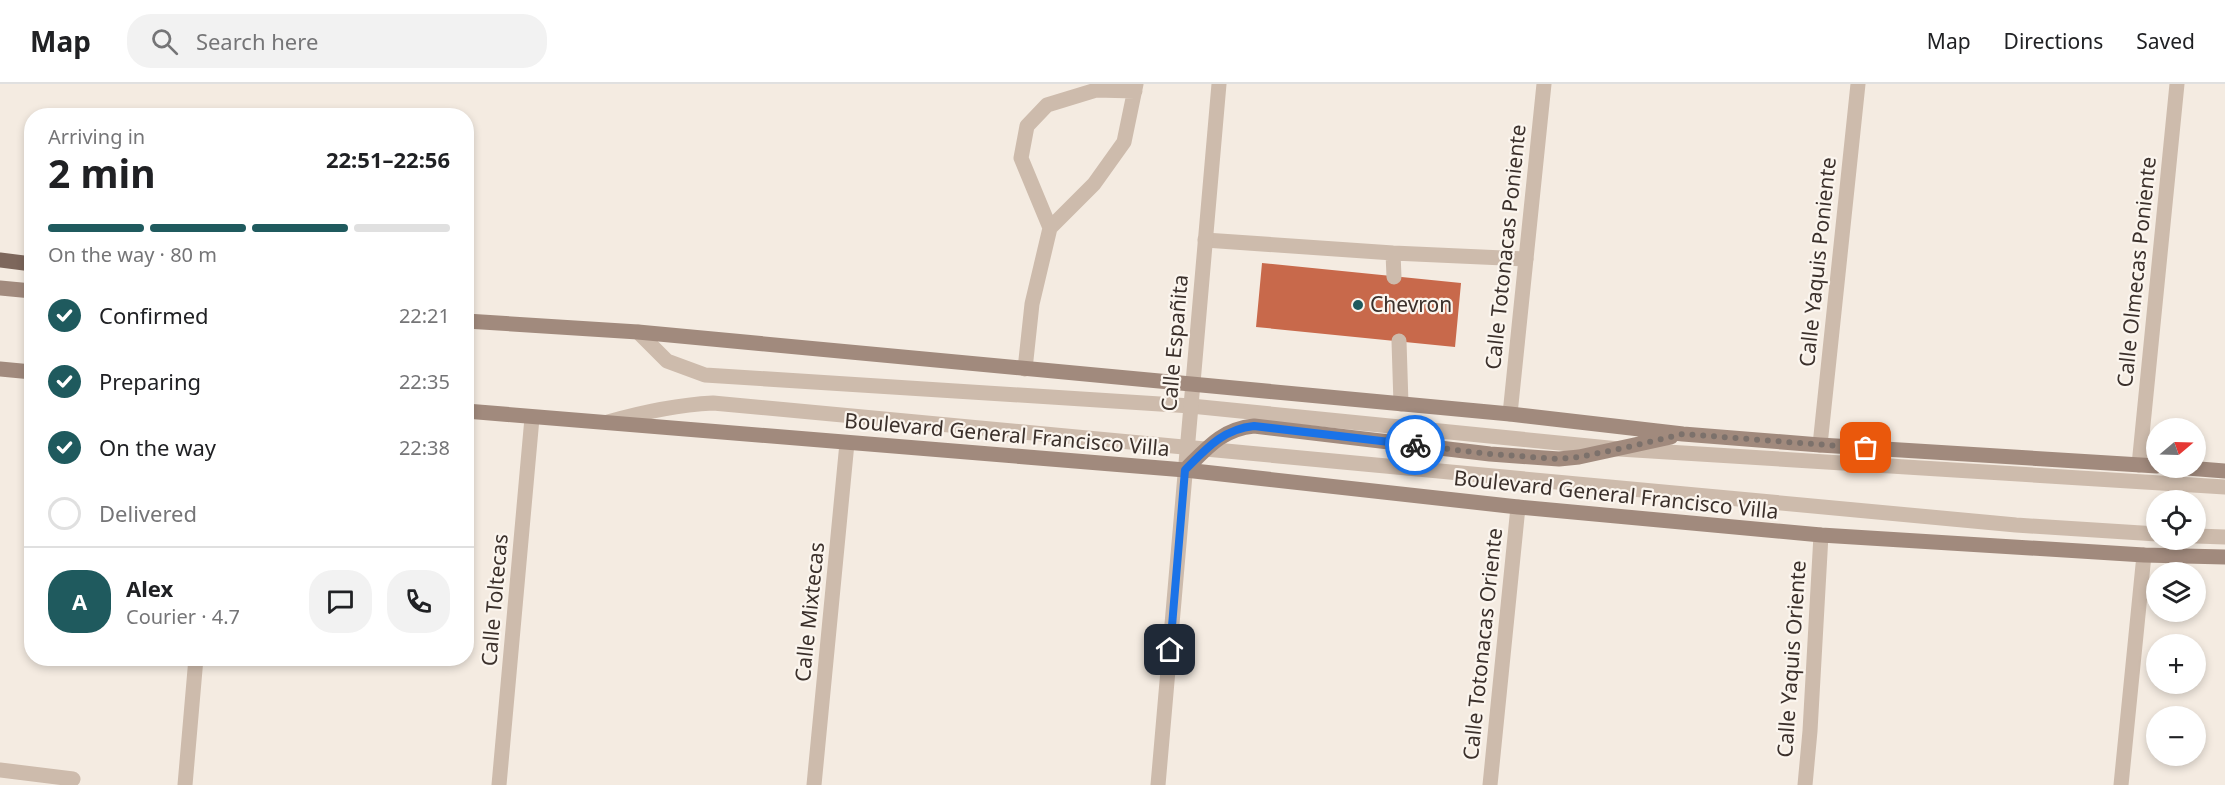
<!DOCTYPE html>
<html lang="en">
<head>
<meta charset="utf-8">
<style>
  :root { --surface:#fff; --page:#f2f2f2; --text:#202124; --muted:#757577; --line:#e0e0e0; --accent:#1f5a5e }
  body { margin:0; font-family:"Noto Sans",sans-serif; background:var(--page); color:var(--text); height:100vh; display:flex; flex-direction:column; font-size:22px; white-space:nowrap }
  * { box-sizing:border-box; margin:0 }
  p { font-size:20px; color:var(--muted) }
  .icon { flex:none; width:33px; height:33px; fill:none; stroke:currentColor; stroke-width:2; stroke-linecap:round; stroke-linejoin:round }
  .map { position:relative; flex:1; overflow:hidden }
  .sheet { position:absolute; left:24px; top:24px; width:450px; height:558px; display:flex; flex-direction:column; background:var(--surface); border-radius:24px; box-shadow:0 3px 9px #0003 }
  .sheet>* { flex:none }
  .needle { width:39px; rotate:71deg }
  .buttons { position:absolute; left:2146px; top:334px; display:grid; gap:12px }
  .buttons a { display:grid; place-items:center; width:60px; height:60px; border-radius:50%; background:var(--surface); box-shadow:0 3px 9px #0003; font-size:30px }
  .pin { position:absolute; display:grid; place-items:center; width:51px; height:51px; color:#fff; margin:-26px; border-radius:12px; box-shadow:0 3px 9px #0006 }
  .courier { position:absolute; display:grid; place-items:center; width:60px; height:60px; margin:-30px; border:4px solid #1a73e8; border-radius:50%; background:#fff; color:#222; box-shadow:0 2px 8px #0007 }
  .overview em { font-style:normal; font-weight:700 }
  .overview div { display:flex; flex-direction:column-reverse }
  .overview { display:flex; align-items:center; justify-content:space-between; height:102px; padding:0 24px }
  h1 { font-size:39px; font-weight:700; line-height:45px }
  .bar { display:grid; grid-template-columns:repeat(4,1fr); gap:9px 6px; align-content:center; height:72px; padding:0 24px }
  .bar i { height:8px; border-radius:4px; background:var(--line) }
  .bar .on { background:var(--accent) }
  .bar p { grid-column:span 4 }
  .line { display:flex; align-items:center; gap:15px; padding:0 24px; border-top:2px solid var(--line) }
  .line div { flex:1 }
  .round { display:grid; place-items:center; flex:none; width:63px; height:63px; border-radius:24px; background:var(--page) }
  ol { padding:0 24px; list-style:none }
  li { display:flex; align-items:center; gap:18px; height:66px }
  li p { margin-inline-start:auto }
  li .icon { padding:6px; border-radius:50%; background:var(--accent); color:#fff; stroke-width:4 }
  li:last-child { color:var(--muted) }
  li i { width:33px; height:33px; border:3px solid var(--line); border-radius:50% }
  header { display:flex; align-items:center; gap:36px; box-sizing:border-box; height:84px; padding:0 30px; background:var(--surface); border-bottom:2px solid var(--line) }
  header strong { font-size:28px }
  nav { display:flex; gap:33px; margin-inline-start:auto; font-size:21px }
  .search { width:420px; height:54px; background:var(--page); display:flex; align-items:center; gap:15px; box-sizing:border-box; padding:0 21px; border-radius:24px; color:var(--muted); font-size:22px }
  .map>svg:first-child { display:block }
  .building { fill:#c8694b }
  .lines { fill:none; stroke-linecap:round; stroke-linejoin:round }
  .lane { stroke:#cdbbac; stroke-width:15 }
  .street { stroke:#cdbbac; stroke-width:15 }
  .secondary { stroke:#a18a7d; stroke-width:15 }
  .primary { stroke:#7d675c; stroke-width:15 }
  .done { stroke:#7c716b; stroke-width:6; stroke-dasharray:0 10.8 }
  .route { stroke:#1a73e8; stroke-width:8 }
  .poi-dot { fill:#1f5a5e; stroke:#fbf5ee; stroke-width:2 }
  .labels { text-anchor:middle; stroke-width:4.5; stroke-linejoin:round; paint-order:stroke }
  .street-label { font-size:21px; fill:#3b302b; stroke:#fbf5ee }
  .poi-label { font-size:21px; fill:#3b302b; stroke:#fbf5ee; text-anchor:start }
</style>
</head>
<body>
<header>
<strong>Map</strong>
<div class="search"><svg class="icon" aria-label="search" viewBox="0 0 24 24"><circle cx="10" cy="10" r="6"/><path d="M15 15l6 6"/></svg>Search here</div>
<nav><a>Map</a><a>Directions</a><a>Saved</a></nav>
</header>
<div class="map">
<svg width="2225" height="701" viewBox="0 0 2225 701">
  <rect width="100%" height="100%" fill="#f4ebe1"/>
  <!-- building -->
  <path class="building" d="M1262 179 1461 199 1455 263 1256 243Z"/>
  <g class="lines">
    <!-- lane -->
    <path class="lane" d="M1050 144 1021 74 1027 42 1047 21 1096 6 1135 7
      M1205 156 1393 169 1526 175
      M1393 169 1394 193
      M638 248 667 277 705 291 1191 322 1619 365 2225 403
      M1399 257 1401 320
      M1025 285 1032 220 1050 144 1094 100 1124 58 1136 0
      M608 338C643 328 676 321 713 319L2016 441 2157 450
      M2196 452 2225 453
      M0 686 73 695"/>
    <!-- street -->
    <path class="street" d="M1510 330 1544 0
      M1820 361 1858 0
      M2139 381 2177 0
      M185 701 196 574
      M499 701 532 334
      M814 701 847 359
      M1158 701 1219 0
      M1490 701 1518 423
      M1805 701 1810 647 1821 451
      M2121 701 2144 471"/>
    <!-- secondary -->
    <path class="secondary" d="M0 204 32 207
      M466 237 638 248 1510 330 1683 350 1820 361 2157 382
      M0 285 32 288
      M466 327 1185 386 1518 423 1821 451 2144 471 2225 473
      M2187 384 2225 387
      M1185 386C1207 364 1222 345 1254 342L1490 370 1559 375 1579 373 1671 353"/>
    <!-- primary -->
    <path class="primary" d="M0 176 32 180"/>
  </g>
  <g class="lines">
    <!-- done -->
    <path class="done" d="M1415 361 1490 370 1559 375 1579 373 1619 365 1683 350 1866 364"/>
    <!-- route -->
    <path class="route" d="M1170 566 1185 386C1206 365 1223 345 1254 342L1415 361"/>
  </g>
  <!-- markers -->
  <circle class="poi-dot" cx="1358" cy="221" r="6"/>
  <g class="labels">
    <!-- street labels -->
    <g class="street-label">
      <text transform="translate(1506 163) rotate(-84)" y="7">Calle Totonacas Poniente</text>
      <text transform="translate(1818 178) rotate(-84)" y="7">Calle Yaquis Poniente</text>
      <text transform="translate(2137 188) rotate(-84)" y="7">Calle Olmecas Poniente</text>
      <text transform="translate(1175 259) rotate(-85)" y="7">Calle Españita</text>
      <text transform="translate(1007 351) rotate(5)" y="7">Boulevard General Francisco Villa</text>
      <text transform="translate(1616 411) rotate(6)" y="7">Boulevard General Francisco Villa</text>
      <text transform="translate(495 516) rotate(-85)" y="7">Calle Toltecas</text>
      <text transform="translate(810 528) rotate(-84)" y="7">Calle Mixtecas</text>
      <text transform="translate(1483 560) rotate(-84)" y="7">Calle Totonacas Oriente</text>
      <text transform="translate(1792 575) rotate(-86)" y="7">Calle Yaquis Oriente</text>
    </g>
    <!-- poi labels -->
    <g class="poi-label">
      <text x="1370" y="228">Chevron</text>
    </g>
  </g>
</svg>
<div class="buttons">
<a><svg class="needle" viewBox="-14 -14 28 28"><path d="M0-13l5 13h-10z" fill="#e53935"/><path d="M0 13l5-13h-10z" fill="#757577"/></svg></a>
<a><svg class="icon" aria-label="locate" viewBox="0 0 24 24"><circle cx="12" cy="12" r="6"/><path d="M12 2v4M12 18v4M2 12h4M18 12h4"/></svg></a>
<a><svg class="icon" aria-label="layers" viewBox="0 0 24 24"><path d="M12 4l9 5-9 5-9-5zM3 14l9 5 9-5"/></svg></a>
<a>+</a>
<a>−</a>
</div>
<div class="pin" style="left:1866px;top:364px;background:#ea580c"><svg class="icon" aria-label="bag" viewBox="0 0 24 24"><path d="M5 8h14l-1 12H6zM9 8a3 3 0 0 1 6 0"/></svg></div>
<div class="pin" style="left:1170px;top:566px;background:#1f2937"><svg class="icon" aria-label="home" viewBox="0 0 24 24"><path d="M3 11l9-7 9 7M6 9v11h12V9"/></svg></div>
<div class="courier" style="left:1415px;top:361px"><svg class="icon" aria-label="bike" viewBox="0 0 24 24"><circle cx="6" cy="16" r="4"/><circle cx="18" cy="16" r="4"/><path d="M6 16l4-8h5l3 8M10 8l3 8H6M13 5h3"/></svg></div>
<section class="sheet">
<div class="overview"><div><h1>2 min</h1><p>Arriving in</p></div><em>22:51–22:56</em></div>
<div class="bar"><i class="on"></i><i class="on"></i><i class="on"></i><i></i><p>On the way · 80 m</p></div>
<ol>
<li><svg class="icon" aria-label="check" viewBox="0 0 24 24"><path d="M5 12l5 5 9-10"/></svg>Confirmed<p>22:21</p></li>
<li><svg class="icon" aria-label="check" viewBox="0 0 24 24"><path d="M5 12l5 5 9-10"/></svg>Preparing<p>22:35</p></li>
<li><svg class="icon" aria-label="check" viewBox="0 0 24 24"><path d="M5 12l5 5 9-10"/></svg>On the way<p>22:38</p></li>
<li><i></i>Delivered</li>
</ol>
<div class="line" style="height:108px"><b class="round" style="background:var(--accent);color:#fff">A</b><div><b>Alex</b><p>Courier · 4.7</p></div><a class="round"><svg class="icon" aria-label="chat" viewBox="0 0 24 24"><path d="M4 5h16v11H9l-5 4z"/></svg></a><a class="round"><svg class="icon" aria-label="phone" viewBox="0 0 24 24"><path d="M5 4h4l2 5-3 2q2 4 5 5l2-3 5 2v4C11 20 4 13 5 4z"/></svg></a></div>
</section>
</div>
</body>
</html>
